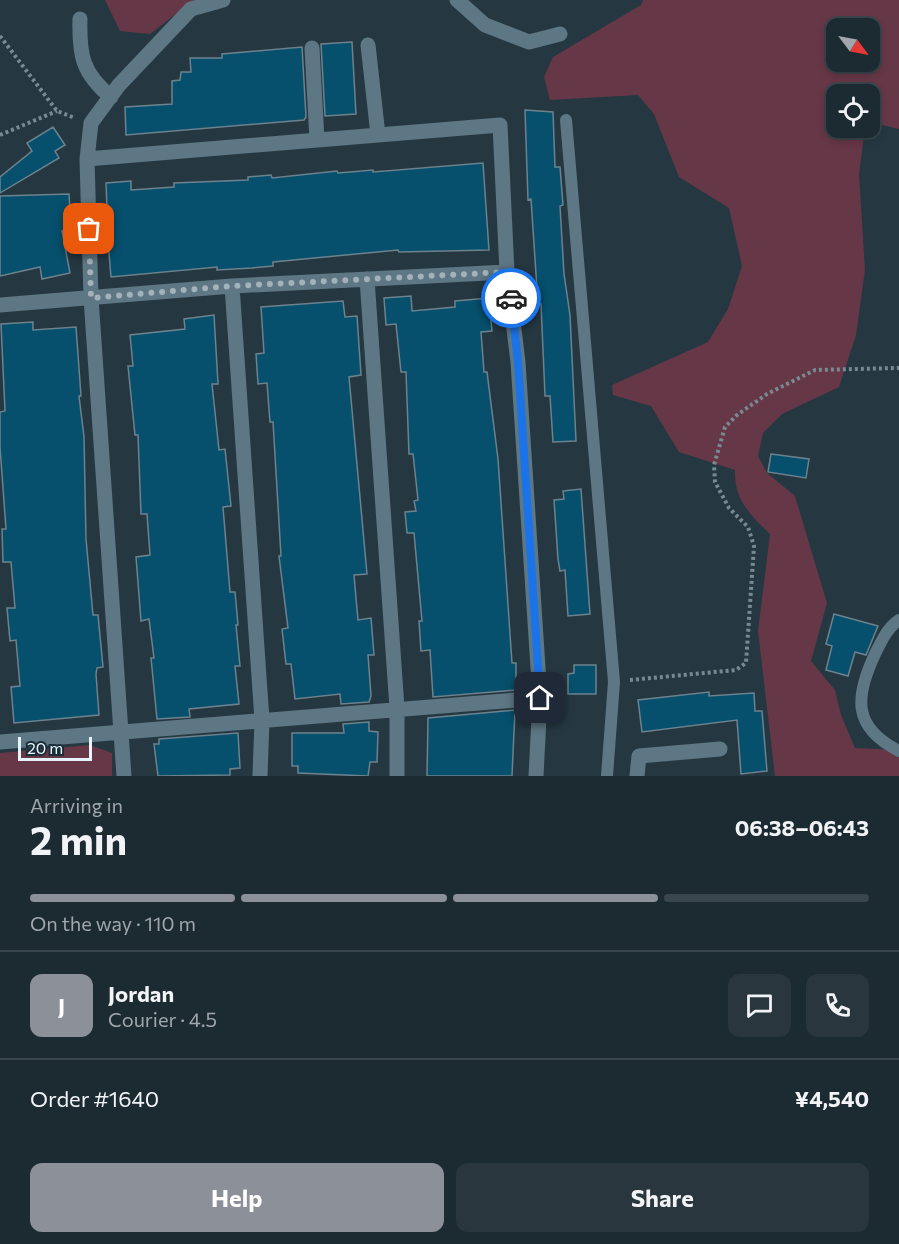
<!DOCTYPE html>
<html lang="en">
<head>
<meta charset="utf-8">
<style>
  :root { --surface:#1c2a32; --page:#29363e; --text:#f1f3f6; --muted:#a0a7ac; --line:#3a464d; --accent:#8c9099 }
  body { margin:0; font-family:Commissioner,sans-serif; background:var(--page); color:var(--text); height:100vh; display:flex; flex-direction:column; font-size:22px; white-space:nowrap }
  * { box-sizing:border-box; margin:0 }
  p { font-size:20px; color:var(--muted) }
  .icon { flex:none; width:33px; height:33px; fill:none; stroke:currentColor; stroke-width:2; stroke-linecap:round; stroke-linejoin:round }
  .map { position:relative; height:776px; overflow:hidden }
  .details { display:flex; flex-direction:column; background:var(--surface); flex:1 }
  .details>* { flex:none }
  .needle { width:39px; rotate:122deg }
  .fabs { position:absolute; left:826px; top:18px; display:grid; gap:12px }
  .fabs a { display:grid; place-items:center; width:54px; height:54px; border-radius:12px; background:var(--surface); box-shadow:0 3px 9px #0003,0 0 0 2px var(--line); font-size:30px }
  .scale { position:absolute; left:18px; bottom:15px; width:74px; box-sizing:border-box; padding-left:6px; border:3px solid #e7f3fa; border-top:0; font-size:16px; line-height:21px; white-space:nowrap; color:#e7f3fa; -webkit-text-stroke:4px #1b2e38; paint-order:stroke }
  .pin { position:absolute; display:grid; place-items:center; width:51px; height:51px; color:#fff; margin:-26px; border-radius:12px; box-shadow:0 3px 9px #0006 }
  .courier { position:absolute; display:grid; place-items:center; width:60px; height:60px; margin:-30px; border:4px solid #1a73e8; border-radius:50%; background:#fff; color:#222; box-shadow:0 2px 8px #0007 }
  .headline em { font-style:normal; font-weight:700 }
  .headline div { display:flex; flex-direction:column-reverse }
  .headline { display:flex; align-items:center; justify-content:space-between; height:102px; padding:0 30px }
  h1 { font-size:39px; font-weight:700; line-height:45px }
  .bar { display:grid; grid-template-columns:repeat(4,1fr); gap:9px 6px; align-content:center; height:72px; padding:0 30px }
  .bar i { height:8px; border-radius:4px; background:var(--line) }
  .bar .active { background:var(--accent) }
  .bar p { grid-column:span 4 }
  .line { display:flex; align-items:center; gap:15px; padding:0 30px; border-top:2px solid var(--line) }
  .line div { flex:1 }
  .round { display:grid; place-items:center; flex:none; width:63px; height:63px; border-radius:12px; background:var(--page) }
  .button { display:flex; gap:12px; margin-top:auto; padding:12px 30px }
  .button a { flex:1; height:69px; border-radius:12px; background:var(--accent); color:#fff; font-size:24px; font-weight:700; line-height:69px; text-align:center }
  .button a+a { background:var(--page); color:var(--text) }
  .map>svg:first-child { display:block }
  .green { fill:#663746; fill-rule:evenodd }
  .building { fill:#06506d; stroke:#6c828d; stroke-width:1.5 }
  .lines { fill:none; stroke-linecap:round; stroke-linejoin:round }
  .path { stroke:#798991; stroke-width:4; stroke-dasharray:3 3; stroke-linecap:butt }
  .lane { stroke:#5e7784; stroke-width:12 }
  .street { stroke:#5e7784; stroke-width:15 }
  .done { stroke:#a3b2ba; stroke-width:6; stroke-dasharray:0 10.8 }
  .route { stroke:#1a73e8; stroke-width:8 }
</style>
</head>
<body>
<div class="map">
<svg width="899" height="776" viewBox="0 0 899 776">
  <rect width="100%" height="100%" fill="#253842"/>
  <!-- green -->
  <path class="green" d="M105 0H194L150 34 120 31Z
    M643 0H899V129L870 122V94H837V128H865L859 174 865 270 856 335 839 387 782 414 763 433 758 456 767 473 795 496 827 603 811 661 835 690 841 715 855 748 899 750V776H775L758 631 770 534C749 514 734 499 735 470L679 452 651 406 613 395 612 385 708 342 728 309 742 266 729 208 679 177 654 114 638 95 550 100 544 77 553 57 641 5ZM837 28H870V62H837Z
    M90 745 112 753V776H0V753Z"/>
  <!-- building -->
  <path class="building" d="M352 42 356 114 325 116 321 44Z
    M302 47 306 117 304 120 126 135 125 107 172 104V81L180 80 181 72H191L190 58H222V54Z
    M525 110 553 112 555 167H560L563 205 560 206 564 274 570 315 576 441 553 442 550 396H545L541 304H538L531 199 528 200Z
    M53 127 65 145 55 151 59 158 0 193V177L32 151 27 143Z
    M483 163 489 250 399 252 398 250 273 262V266L252 268 217 270V267L111 277 107 229H99L98 210 107 209 106 183 131 181V190L174 187V183L248 180V177L271 175 272 178 337 171 338 173 373 170V172Z
    M69 194 70 211H79V230L62 231 70 273 42 279 40 267 0 276V196Z
    M411 296 412 311 455 307V301L489 298 492 331 481 332 484 372H487L498 459 512 663H516V690L433 697 430 650 421 651 419 621H422L414 533H407L405 512 416 511 414 501 418 500 413 454H409L406 372H401L396 324 386 325 384 298Z
    M343 301 345 317 357 316 361 375 349 377 367 574 354 575 358 620 371 618 374 655H368L371 696 369 702 341 704 340 694 295 699 291 664H286L282 629 288 628 279 556H281L273 422H270L267 383 258 384 256 354 264 353 261 307Z
    M214 315 218 384H212L219 450 225 449 231 506 223 507 230 592H235L238 625H236L240 666H235L239 704 189 709 190 717 157 719 151 658H154L149 619 141 621 136 557 150 555 147 514H141L138 435H135L128 366H133L130 335 185 329 184 319Z
    M33 322V330L76 327 81 396H79L84 437 86 539 93 615H98L103 667 97 668 96 674 99 715 14 723 11 687 20 686 16 640 10 641 7 608H15L11 562H3L2 529H6L0 447V412L5 411 1 324Z
    M771 454 809 459 806 478 768 472Z
    M581 489 590 614 568 616 565 570 560 571 558 559 554 500 564 499 563 491Z
    M834 614 878 626 866 655 855 652 848 676 826 670 832 646 826 644Z
    M574 665H596V694H568V674L574 673Z
    M709 692V696L754 693 755 711H762L767 771 741 774 737 720 642 732 638 700Z
    M515 710 512 776H427L428 718Z
    M369 722V731L378 732 377 762H370L368 776 298 773V766H292V733H344L343 724Z
    M238 733 240 768 230 769V775L158 776 154 744H159V739Z"/>
  <g class="lines">
    <!-- path -->
    <path class="path" d="M0 36 57 111 75 118
      M0 135 57 111
      M630 680 736 670 746 663 754 546 748 527 729 508 715 482 714 465 725 427 737 415 767 394 815 370 899 368"/>
    <!-- lane -->
    <path class="lane" d="M566 120 614 682 607 776
      M899 620C887 628 881 642 875 654 855 697 852 727 899 751"/>
    <!-- street -->
    <path class="street" d="M457 0 485 25 529 42 560 34
      M80 19C79 55 82 73 111 97
      M368 45 378 135
      M312 48 317 140
      M87 159 91 123 119 85 191 9 223 0
      M367 279 397 708V776
      M232 286 262 720 260 776
      M0 305 232 286 507 272 518 362 540 698 536 776
      M0 742 540 698
      M124 776 91 298 87 159 500 125 507 272
      M637 776 639 756 720 749"/>
  </g>
  <g class="lines">
    <!-- done -->
    <path class="done" d="M89 229 91 298 232 286 507 272 511 298"/>
    <!-- route -->
    <path class="route" d="M511 298 518 362 540 698"/>
  </g>
</svg>
<div class="fabs">
<a><svg class="needle" viewBox="-14 -14 28 28"><path d="M0-13l5 13h-10z" fill="#e53935"/><path d="M0 13l5-13h-10z" fill="#a0a7ac"/></svg></a>
<a><svg class="icon" aria-label="locate" viewBox="0 0 24 24"><circle cx="12" cy="12" r="6"/><path d="M12 2v4M12 18v4M2 12h4M18 12h4"/></svg></a>
</div>
<div class="scale">20 m</div>
<div class="pin" style="left:89px;top:229px;background:#ea580c"><svg class="icon" aria-label="bag" viewBox="0 0 24 24"><path d="M5 8h14l-1 12H6zM9 8a3 3 0 0 1 6 0"/></svg></div>
<div class="pin" style="left:540px;top:698px;background:#1f2937"><svg class="icon" aria-label="home" viewBox="0 0 24 24"><path d="M3 11l9-7 9 7M6 9v11h12V9"/></svg></div>
<div class="courier" style="left:511px;top:298px"><svg class="icon" aria-label="car" viewBox="0 0 24 24"><path d="M5 17H2v-5l4-1 3-4h7l3 4 3 1v5h-3M9 17h6M6 11h13"/><circle cx="7" cy="17" r="2"/><circle cx="17" cy="17" r="2"/></svg></div>
</div>
<section class="details">
<div class="headline"><div><h1>2 min</h1><p>Arriving in</p></div><em>06:38–06:43</em></div>
<div class="bar"><i class="active"></i><i class="active"></i><i class="active"></i><i></i><p>On the way · 110 m</p></div>
<div class="line" style="height:108px"><b class="round" style="background:var(--accent);color:#fff">J</b><div><b>Jordan</b><p>Courier · 4.5</p></div><a class="round"><svg class="icon" aria-label="chat" viewBox="0 0 24 24"><path d="M4 5h16v11H9l-5 4z"/></svg></a><a class="round"><svg class="icon" aria-label="phone" viewBox="0 0 24 24"><path d="M5 4h4l2 5-3 2q2 4 5 5l2-3 5 2v4C11 20 4 13 5 4z"/></svg></a></div>
<div class="line" style="height:78px"><div>Order #1640</div><b>¥4,540</b></div>
<div class="button"><a>Help</a><a>Share</a></div>
</section>
</body>
</html>
